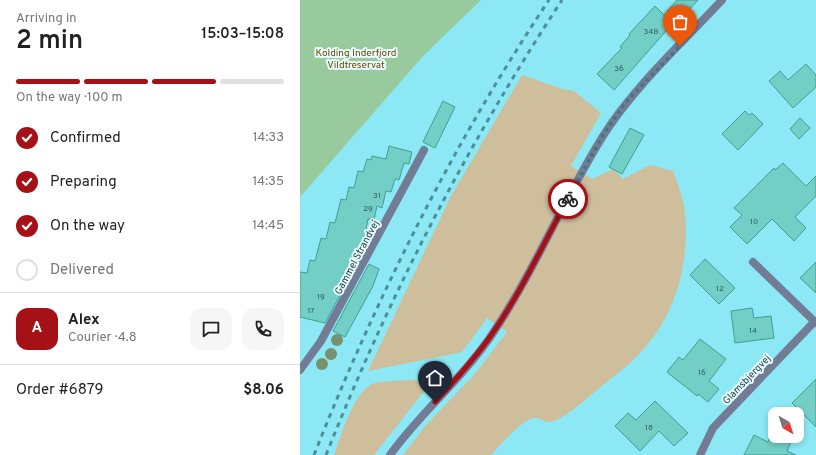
<!DOCTYPE html>
<html lang="en">
<head>
<meta charset="utf-8">
<style>
  :root { --surface:#fff; --page:#f6f6f6; --text:#222; --muted:#767676; --line:#e0e0e0; --accent:#a61017 }
  body { margin:0; font-family:Overpass,sans-serif; background:var(--page); color:var(--text); height:100vh; display:flex; flex-direction:column; font-size:15px; white-space:nowrap }
  * { box-sizing:border-box; margin:0 }
  p { font-size:13px; color:var(--muted) }
  .icon { flex:none; width:22px; height:22px; fill:none; stroke:currentColor; stroke-width:2; stroke-linecap:round; stroke-linejoin:round }
  .map { position:relative; flex:1; overflow:hidden }
  .side { display:flex; flex-direction:column; background:var(--surface); width:300px }
  .side>* { flex:none }
  .needle { width:26px; rotate:141deg }
  .controls { position:absolute; left:468px; top:407px; display:grid; gap:8px }
  .controls a { display:grid; place-items:center; width:36px; height:36px; border-radius:8px; background:var(--surface); box-shadow:0 2px 6px #0003; font-size:20px }
  .pin { position:absolute; display:grid; place-items:center; width:34px; height:34px; color:#fff; margin:-41px -17px; border-radius:50% 50% 50% 0; rotate:-45deg; box-shadow:0 0 4px #0007 }
  .pin .icon { rotate:45deg }
  .courier { position:absolute; display:grid; place-items:center; width:40px; height:40px; margin:-20px; border:3px solid #a61017; border-radius:50%; background:#fff; color:#222; box-shadow:0 1px 5px #0007 }
  .head em { font-style:normal; font-weight:600 }
  .head div { display:flex; flex-direction:column-reverse }
  .head { display:flex; align-items:center; justify-content:space-between; height:68px; padding:0 16px }
  h1 { font-size:26px; font-weight:600; line-height:30px }
  .bar { display:grid; grid-template-columns:repeat(4,1fr); gap:6px 4px; align-content:center; height:48px; padding:0 16px }
  .bar i { height:5px; border-radius:3px; background:var(--line) }
  .bar .current { background:var(--accent) }
  .bar p { grid-column:span 4 }
  .line { display:flex; align-items:center; gap:10px; padding:0 16px; border-top:1px solid var(--line) }
  .line div { flex:1 }
  .round { display:grid; place-items:center; flex:none; width:42px; height:42px; border-radius:12px; background:var(--page) }
  ol { padding:0 16px; list-style:none }
  li { display:flex; align-items:center; gap:12px; height:44px }
  li p { margin-inline-start:auto }
  li .icon { padding:4px; border-radius:50%; background:var(--accent); color:#fff; stroke-width:4 }
  li:last-child { color:var(--muted) }
  li i { width:22px; height:22px; border:2px solid var(--line); border-radius:50% }
  main { display:flex; flex:1; min-height:0 }
  .map>svg:first-child { display:block }
  .green { fill:#cebe9c }
  .water { fill:#99ca9d }
  .building { fill:#73cec5; stroke:#409e95 }
  .lines { fill:none; stroke-linecap:round; stroke-linejoin:round }
  .minor { stroke:#727c95; stroke-width:8 }
  .rail { stroke:#4e8e97; stroke-width:3; stroke-dasharray:5 5; stroke-linecap:butt }
  .tree { fill:#77926e }
  .done { stroke:#3f7880; stroke-width:4; stroke-dasharray:0 7.2 }
  .route { stroke:#a61017; stroke-width:5 }
  .labels { text-anchor:middle; stroke-width:4; stroke-linejoin:round; paint-order:stroke }
  .number-label { font-size:8px; fill:#2c6062 }
  .park-label { font-size:10px; fill:#654c00; stroke:#eafbfd }
  .street-label { font-size:10px; fill:#153c41; stroke:#eafbfd }
</style>
</head>
<body>
<main>
<section class="side">
<div class="head"><div><h1>2 min</h1><p>Arriving in</p></div><em>15:03–15:08</em></div>
<div class="bar"><i class="current"></i><i class="current"></i><i class="current"></i><i></i><p>On the way · 100 m</p></div>
<ol>
<li><svg class="icon" aria-label="check" viewBox="0 0 24 24"><path d="M5 12l5 5 9-10"/></svg>Confirmed<p>14:33</p></li>
<li><svg class="icon" aria-label="check" viewBox="0 0 24 24"><path d="M5 12l5 5 9-10"/></svg>Preparing<p>14:35</p></li>
<li><svg class="icon" aria-label="check" viewBox="0 0 24 24"><path d="M5 12l5 5 9-10"/></svg>On the way<p>14:45</p></li>
<li><i></i>Delivered</li>
</ol>
<div class="line" style="height:72px"><b class="round" style="background:var(--accent);color:#fff">A</b><div><b>Alex</b><p>Courier · 4.8</p></div><a class="round"><svg class="icon" aria-label="chat" viewBox="0 0 24 24"><path d="M4 5h16v11H9l-5 4z"/></svg></a><a class="round"><svg class="icon" aria-label="phone" viewBox="0 0 24 24"><path d="M5 4h4l2 5-3 2q2 4 5 5l2-3 5 2v4C11 20 4 13 5 4z"/></svg></a></div>
<div class="line" style="height:52px"><div>Order #6879</div><b>$8.06</b></div>
</section>
<div class="map">
<svg width="516" height="455" viewBox="0 0 516 455">
  <rect width="100%" height="100%" fill="#8ce8f4"/>
  <!-- green -->
  <path class="green" d="M222 75 262 89 274 91 301 113 271 166 292 179 313 169 323 179 350 165 373 171C377 182 382 194 384 206 391 257 378 313 341 352 330 364 316 375 303 385 288 397 272 413 254 421 246 425 242 417 234 418 222 419 200 446 191 455H103L125 426 174 375 207 332 187 318 162 352 158 353 68 371 151 196Z
    M116 380 125 390 74 455H34C41 436 54 389 75 383 88 380 103 381 116 380Z"/>
  <!-- water -->
  <path class="water" d="M0 0H181L124 55 0 197Z"/>
  <!-- building -->
  <path class="building" d="M377 0H398L375 25 373 23 314 90 297 74 322 48 320 47 330 35 329 34 355 6 364 15Z
    M506 64 516 75V87L493 108 469 81 480 71 488 80Z
    M143 101 155 107 135 148 123 142Z
    M445 111 449 115 452 113 463 124 438 150 422 134Z
    M500 118 510 128 499 139 490 129Z
    M330 128 344 135 322 174 309 167Z
    M89 146 112 152 109 164 104 163 99 180 95 179 91 192 86 191 82 208 77 206 74 220 68 219 60 258 25 323 0 317V272L7 273 10 260 15 261 21 238 26 239 30 222 35 223 41 199 46 200 49 187 54 188 58 171 63 172 67 159 71 160 72 156 86 159Z
    M483 163 506 186 516 176V196L495 217 506 228 494 241 472 219 447 244 430 227 442 215 434 208 474 168 475 170Z
    M405 259 435 288 419 304 390 275Z
    M516 262V293L500 278Z
    M69 264 79 269 73 286 45 337 33 331Z
    M452 308 454 318 471 316 474 338 435 343 431 311Z
    M400 339 426 359 409 381 419 389 408 402 398 394 397 396 367 372 379 357 383 360Z
    M516 379V427L492 403Z
    M355 401 388 433 374 446 359 431 340 451 315 426 328 413 336 420Z
    M472 433 475 436 491 442 487 451 496 455H444L454 435 468 442Z"/>
  <g class="lines">
    <!-- minor -->
    <path class="minor" d="M453 262 516 323
      M0 370 21 341 124 150
      M90 455C121 412 163 378 193 333 235 270 263 200 303 136 333 88 383 42 422 0
      M400 455 413 428 514 322"/>
    <!-- rail -->
    <path class="rail" d="M14 455C77 296 154 142 249 0
      M26 455C90 294 167 145 262 0"/>
  </g>
  <!-- trees -->
  <g class="tree">
    <circle cx="37" cy="340" r="6"/>
    <circle cx="31" cy="354" r="6"/>
    <circle cx="22" cy="364" r="6"/>
  </g>
  <g class="lines">
    <!-- done -->
    <path class="done" d="M268 199 303 135 326 102 380 46"/>
    <!-- route -->
    <path class="route" d="M135 402C155 380 175 359 192 334 222 291 243 244 268 199"/>
  </g>
  <g class="labels">
    <!-- number labels -->
    <g class="number-label">
      <text x="351" y="34">34B</text>
      <text x="319" y="71">36</text>
      <text x="77" y="198">31</text>
      <text x="68" y="211">29</text>
      <text x="454" y="224">10</text>
      <text x="420" y="291">12</text>
      <text x="21" y="299">19</text>
      <text x="11" y="313">17</text>
      <text x="453" y="333">14</text>
      <text x="402" y="375">16</text>
      <text x="349" y="430">18</text>
    </g>
    <!-- park labels -->
    <g class="park-label">
      <text x="56" y="56">Kolding Inderfjord<tspan x="56" dy="12">Vildtreservat</tspan></text>
    </g>
    <!-- street labels -->
    <g class="street-label">
      <text transform="translate(56 257) rotate(-62)" y="4">Gammel Strandvej</text>
      <text transform="translate(446 379) rotate(-46)" y="4">Glamsbjergvej</text>
    </g>
  </g>
</svg>
<div class="controls">
<a><svg class="needle" viewBox="-14 -14 28 28"><path d="M0-13l5 13h-10z" fill="#e53935"/><path d="M0 13l5-13h-10z" fill="#767676"/></svg></a>
</div>
<div class="pin" style="left:380px;top:46px;background:#ea580c"><svg class="icon" aria-label="bag" viewBox="0 0 24 24"><path d="M5 8h14l-1 12H6zM9 8a3 3 0 0 1 6 0"/></svg></div>
<div class="pin" style="left:135px;top:402px;background:#1f2937"><svg class="icon" aria-label="home" viewBox="0 0 24 24"><path d="M3 11l9-7 9 7M6 9v11h12V9"/></svg></div>
<div class="courier" style="left:268px;top:199px"><svg class="icon" aria-label="bike" viewBox="0 0 24 24"><circle cx="6" cy="16" r="4"/><circle cx="18" cy="16" r="4"/><path d="M6 16l4-8h5l3 8M10 8l3 8H6M13 5h3"/></svg></div>
</div>
</main>
</body>
</html>
